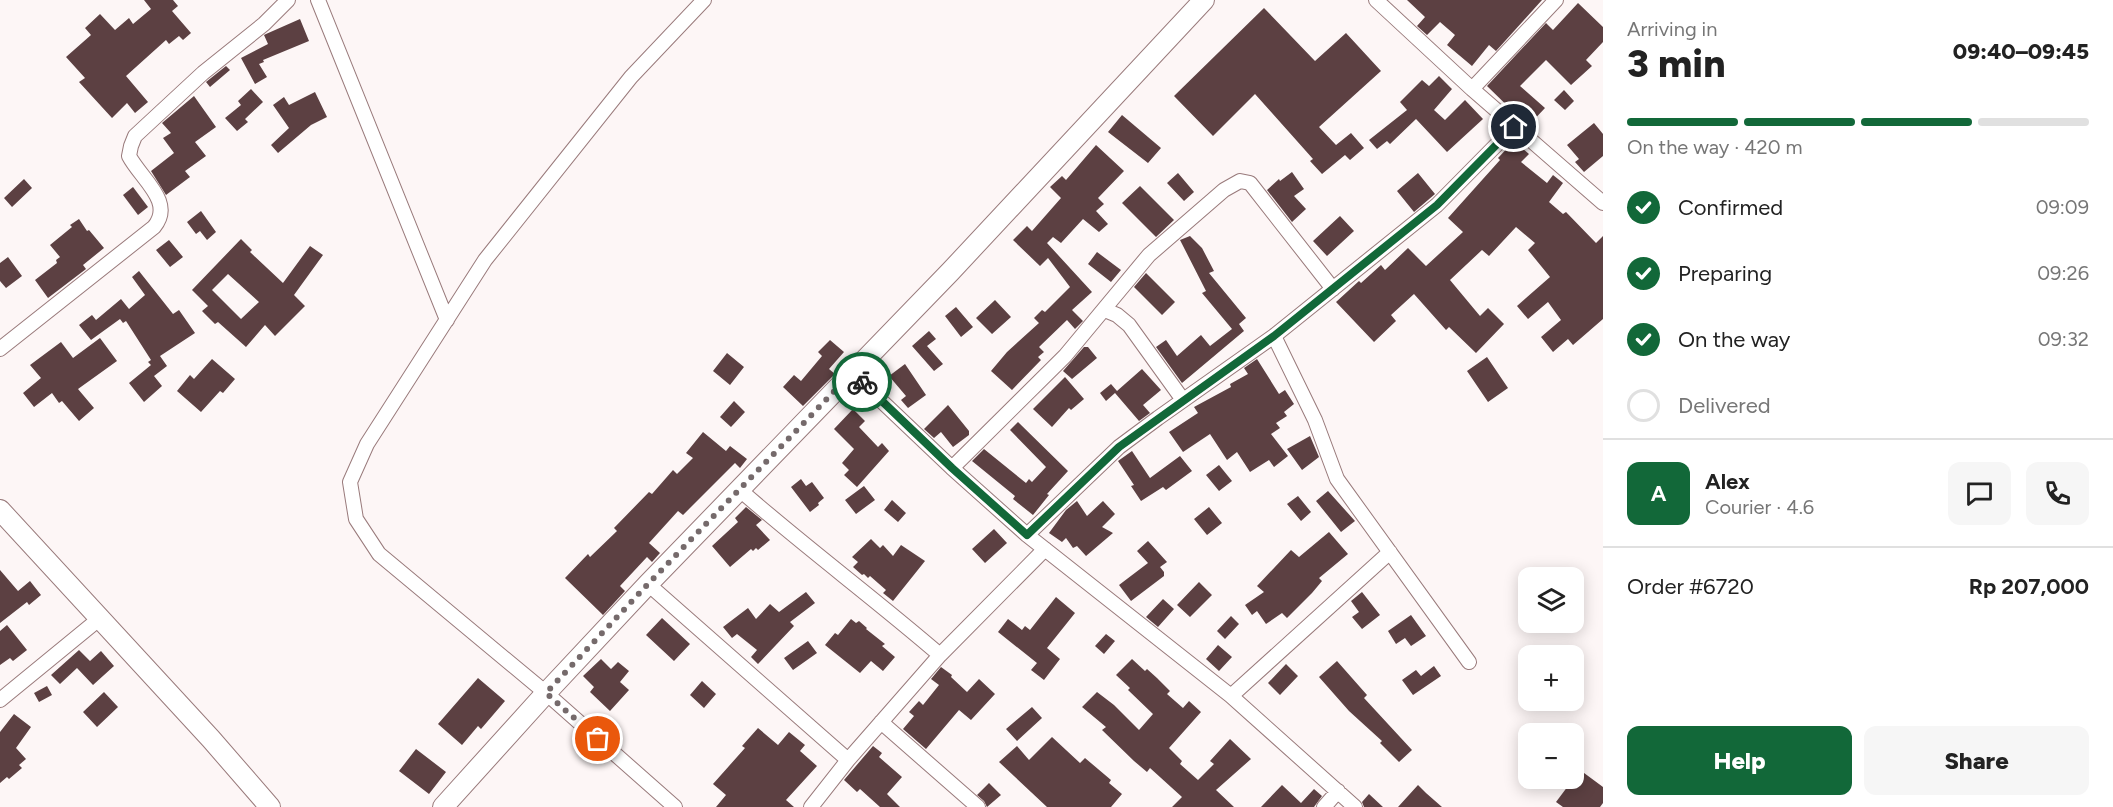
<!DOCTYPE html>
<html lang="en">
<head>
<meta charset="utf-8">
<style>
  :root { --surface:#fff; --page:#f6f6f6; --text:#222; --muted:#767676; --line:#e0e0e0; --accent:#126839 }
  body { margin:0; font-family:Figtree,sans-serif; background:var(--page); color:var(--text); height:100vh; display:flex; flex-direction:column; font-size:22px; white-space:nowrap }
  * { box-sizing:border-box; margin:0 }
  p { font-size:20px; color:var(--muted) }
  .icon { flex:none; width:33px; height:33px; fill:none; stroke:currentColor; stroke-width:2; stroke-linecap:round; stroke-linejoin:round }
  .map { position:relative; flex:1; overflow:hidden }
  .details { display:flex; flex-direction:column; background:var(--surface); width:510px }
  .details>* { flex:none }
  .controls { position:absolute; left:1518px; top:567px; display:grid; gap:12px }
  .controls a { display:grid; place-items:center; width:66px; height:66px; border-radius:12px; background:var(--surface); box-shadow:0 3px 15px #0003; font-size:30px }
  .pin { position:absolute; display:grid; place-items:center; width:51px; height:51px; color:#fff; margin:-26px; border:3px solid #fff; border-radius:50%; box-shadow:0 2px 6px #0007 }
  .courier { position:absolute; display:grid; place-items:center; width:60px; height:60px; margin:-30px; border:4px solid #126839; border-radius:50%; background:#fff; color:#222; box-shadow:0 2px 8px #0007 }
  .summary em { font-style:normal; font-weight:800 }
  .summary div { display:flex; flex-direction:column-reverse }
  .summary { display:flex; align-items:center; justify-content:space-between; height:102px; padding:0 24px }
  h1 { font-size:39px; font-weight:800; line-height:45px }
  .bar { display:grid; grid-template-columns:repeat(4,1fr); gap:9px 6px; align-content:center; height:72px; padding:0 24px }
  .bar i { height:8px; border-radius:4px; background:var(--line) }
  .bar .active { background:var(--accent) }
  .bar p { grid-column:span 4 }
  .line { display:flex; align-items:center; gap:15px; padding:0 24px; border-top:2px solid var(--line) }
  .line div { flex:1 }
  .round { display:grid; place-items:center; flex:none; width:63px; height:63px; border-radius:12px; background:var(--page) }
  ol { padding:0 24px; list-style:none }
  li { display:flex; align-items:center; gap:18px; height:66px }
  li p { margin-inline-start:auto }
  li .icon { padding:6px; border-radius:50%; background:var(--accent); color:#fff; stroke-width:4 }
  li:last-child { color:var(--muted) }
  li i { width:33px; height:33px; border:3px solid var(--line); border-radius:50% }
  .primary-button { display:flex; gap:12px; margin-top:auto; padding:12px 24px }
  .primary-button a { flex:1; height:69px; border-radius:12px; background:var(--accent); color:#fff; font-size:24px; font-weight:800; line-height:69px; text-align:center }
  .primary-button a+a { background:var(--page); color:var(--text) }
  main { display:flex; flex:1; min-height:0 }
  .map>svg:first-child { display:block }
  .building { fill:#5c4042; fill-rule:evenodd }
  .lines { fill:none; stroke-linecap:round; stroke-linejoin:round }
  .street-casing { stroke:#997a7b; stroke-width:16 }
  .secondary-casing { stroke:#997a7b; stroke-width:22 }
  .street { stroke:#fff; stroke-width:14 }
  .secondary { stroke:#fff; stroke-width:20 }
  .done { stroke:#756a6b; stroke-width:6; stroke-dasharray:0 10.8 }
  .route { stroke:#126839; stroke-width:8 }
</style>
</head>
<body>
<main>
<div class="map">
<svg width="1603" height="807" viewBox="0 0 1603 807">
  <rect width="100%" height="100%" fill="#fdf6f6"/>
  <!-- building -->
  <path class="building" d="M144 0H173L178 6 172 11 191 33 183 40 179 36 169 44 166 40 126 76 148 102 135 113 127 103 112 118 79 82 85 78 66 57 91 35 85 28 100 14 115 30 129 18 133 24 151 9Z
    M1407 0H1542L1496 51 1489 45 1472 66 1447 45 1455 35 1440 22 1427 35 1417 26 1425 17Z
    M1578 3 1603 27V42L1586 60 1592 66 1571 85 1546 60 1520 86 1545 108 1528 126 1487 86 1546 23 1553 30Z
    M1264 8 1315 61 1346 33 1381 71 1319 127 1336 145 1351 133 1364 148 1350 160 1345 155 1322 174 1310 161 1313 159 1255 94 1213 136 1174 96Z
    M300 19 309 41 263 60 264 62 259 64 267 77 255 84 241 58 268 44 264 35 266 34Z
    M226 66 230 70 210 87 206 82Z
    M1439 76 1452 89 1434 110 1445 120 1465 100 1483 119 1447 152 1416 119 1390 144 1387 141 1377 149 1369 140 1407 110 1400 102 1422 80 1429 86Z
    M251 89 263 102 245 119 248 122 237 131 225 118 241 105 238 101Z
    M1564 90 1574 101 1565 110 1554 100Z
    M315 92 327 117 311 125 278 153 271 145 289 128 273 105 284 97 289 105Z
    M194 96 216 127 195 142 206 156 185 171 190 177 166 195 151 171 174 153 163 138 171 133 162 123Z
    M1122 115 1161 148 1148 163 1108 132Z
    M1594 123 1603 134V156L1584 172 1575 162 1579 159 1567 145Z
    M1514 141 1529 154 1521 162 1547 183 1553 175 1563 183 1549 202 1563 214 1566 212 1596 243 1603 236V319L1573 345 1568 339 1553 352 1541 337 1561 320 1548 302 1528 319 1517 306 1550 277 1528 250 1535 243 1516 227 1489 256 1482 250 1450 280 1480 316 1488 308 1504 324 1476 353 1449 327 1446 330 1414 294 1391 315 1396 321 1374 342 1336 302 1359 281 1361 283 1381 265 1385 270 1408 248 1426 266 1463 232 1448 218 1500 160 1498 158Z
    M1096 145 1124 171 1098 198 1104 204 1096 211 1108 224 1099 232 1083 219 1061 243 1053 237 1047 243 1092 292 1072 310 1083 321 1075 329 1067 320 1039 347 1044 352 1038 357 1041 360 1012 390 991 371 1007 352 1039 323 1034 318 1042 310 1045 312 1070 287 1048 258 1040 266 1013 240 1027 226 1032 231 1061 198 1050 187 1062 176 1066 180Z
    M1292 172 1304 189 1294 196 1306 209 1292 222 1267 190 1279 179 1280 181Z
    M1178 173 1194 192 1184 201 1167 183Z
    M1418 173 1435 194 1414 212 1397 191Z
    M24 179 32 188 12 207 4 198Z
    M1140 186 1174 220 1156 237 1122 203Z
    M133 187 148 207 138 215 123 195Z
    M201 211 216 232 207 240 200 231 196 234 187 222Z
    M1340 216 1354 231 1327 256 1313 241Z
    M79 219 87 231 89 230 104 248 83 265 86 269 48 298 35 280 57 263 56 260 60 257 50 245 72 227 70 225Z
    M1190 236 1202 248 1214 271 1209 273 1246 318 1239 324 1244 331 1182 383 1156 347 1166 340 1177 356 1201 335 1210 346 1232 329 1202 293 1206 291 1180 240Z
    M241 239 252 250 250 252 283 283 310 246 323 255 294 295 305 306 275 336 265 325 246 347 218 322 215 324 202 311 208 306 192 290ZM228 274 259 302 241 319 212 290Z
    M169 240 183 257 170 267 156 250Z
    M1097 252 1121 270 1111 282 1088 264Z
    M8 257 22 276 6 288 0 281V263Z
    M139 271 173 314 179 310 195 333 160 356 167 366 154 376 162 386 144 402 129 383 151 365 148 362 151 360 126 321 123 323 120 319 91 340 79 325 92 315 96 320 121 299 129 309 145 295 132 277Z
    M1146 273 1175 302 1162 315 1134 287Z
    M995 300 1011 317 992 334 976 318Z
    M956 307 973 327 961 337 945 316Z
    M929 331 936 339 927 346 943 364 934 371 912 346Z
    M100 338 117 361 78 389 94 408 79 421 62 401 59 403 52 393 34 407 23 393 41 378 30 365 61 342 73 358Z
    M830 340 844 352 829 369 835 374 803 406 783 387 794 375 801 381 822 356 818 352Z
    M1084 347H1088L1097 358 1072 379 1063 371Z
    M727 353 744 367 730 385 713 371Z
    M1487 357 1508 388 1488 402 1467 371Z
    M212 359 235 379 223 393 220 391 201 412 177 391 190 375 194 379Z
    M1257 359 1279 394 1285 390 1294 404 1284 412 1287 416 1276 423 1280 428 1271 434 1288 456 1274 467 1269 460 1250 472 1237 452 1227 460 1210 434 1183 452 1169 432 1198 413 1194 407 1231 387 1230 384 1248 374 1244 368Z
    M905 364 926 395 908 408 901 400 906 396 889 376Z
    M1142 369 1161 390 1143 405 1150 413 1139 421 1115 393 1106 401 1100 393 1111 384 1117 391Z
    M1065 377 1084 399 1071 410 1069 408 1052 427 1033 409Z
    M734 401 745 412 731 427 720 417Z
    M948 405 969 431V435L953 447 941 432 934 438 924 429Z
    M853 409 865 421 859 427 878 447 882 443 889 451 857 487 844 475 849 470 842 463 854 449 834 429Z
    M1018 422 1068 471 1047 494 1049 495 1033 515 1013 499 1015 496 972 461 984 449 1026 483 1029 479 1032 482 1046 467 1010 430Z
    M703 432 726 451 730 446 747 459 740 468 735 463 683 515 678 511 649 543 660 553 652 562 647 557 620 586 625 591 603 615 565 578 588 554 590 557 617 531 614 528 649 492 652 494 673 470 677 474 693 458 686 453Z
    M1310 436 1319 457 1302 470 1287 449Z
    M1132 451 1150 478 1180 456 1192 471 1166 490 1163 487 1141 501 1131 486 1134 485 1118 461Z
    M1219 465 1232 481 1219 491 1206 475Z
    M801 479 806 486 812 482 824 498 818 503 819 505 810 512 791 487Z
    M864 486 875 500 856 514 845 500Z
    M1328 491 1355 521 1341 532 1316 501Z
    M1298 496 1311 512 1301 521 1287 504Z
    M892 500 906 513 898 522 884 510Z
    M1077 501 1087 516 1103 501 1115 514 1102 527 1113 533 1086 556 1077 546 1073 548 1066 538 1062 542 1049 533 1066 510Z
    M746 507 762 520 756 525 770 540 758 550 756 548 753 551 751 549 730 567 712 546 738 522 735 518Z
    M1209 507 1222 523 1207 535 1194 519Z
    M994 529 1007 543 985 563 972 549Z
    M1329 532 1348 554 1319 578 1322 581 1312 593 1287 618 1282 613 1266 624 1257 611 1252 615 1245 605 1264 592 1257 586 1291 550 1299 557Z
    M871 539 880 548 883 545 893 556 901 545 925 561 893 601 883 593 886 590 870 576 868 578 864 574 862 575 853 567 858 562 852 557Z
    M1148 541 1167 562 1160 567 1164 572V576L1131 601 1119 585 1148 563 1137 551Z
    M0 570 18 591 30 581 41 595 29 605 27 602 0 623Z
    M1199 582 1212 595 1190 617 1177 605Z
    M806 592 815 603 790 622 794 626 758 664 751 657 757 650 737 634 732 638 723 627 748 608 756 619 770 604 779 612Z
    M1362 592 1380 615 1362 629 1352 617 1359 612 1351 601Z
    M1056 597 1075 613 1047 648 1060 659 1044 680 1031 670 1037 663 998 632 1008 619 1022 630 1025 626 1030 630Z
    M1163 599 1174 609 1158 627 1146 617Z
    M1411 615 1426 636 1411 646 1405 638 1396 644 1388 631Z
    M1231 616 1239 624 1225 639 1217 631Z
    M662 618 690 644 674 661 646 635Z
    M851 619 856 623 859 621 867 628 866 629 885 644 882 646 895 657 883 671 871 661 860 673 825 645 835 633 838 635Z
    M7 625 27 650 13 661 10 658 0 665V631Z
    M1106 634 1115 641 1104 654 1095 646Z
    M808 641 817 653 793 670 784 658Z
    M1218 645 1232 657 1219 671 1206 659Z
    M79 650 90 661 101 651 114 666 93 685 77 668 60 684 51 675Z
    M601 659 611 669 618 662 629 671 620 682 629 690 610 711 590 692 594 687 583 676Z
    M1132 659 1145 671 1147 669 1157 678 1170 691 1167 694 1183 708 1189 701 1201 712 1169 748 1182 761 1180 764 1198 780 1214 764 1210 761 1230 739 1251 759 1216 790 1234 807H1172L1182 797 1150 768 1147 772 1134 761 1102 730 1106 727 1082 707 1097 692 1114 705 1139 730 1153 714 1128 690 1130 688 1116 675Z
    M1337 661 1367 695 1364 698 1412 750 1399 762 1380 743 1382 741 1349 711 1319 677Z
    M1286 664 1298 676 1280 695 1268 683Z
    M1434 666 1441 676 1413 695 1402 680 1416 670 1421 676Z
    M941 667 952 675 951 677 967 692 979 679 995 694 971 720 959 710 926 749 903 729 914 716 909 712 919 701 923 705 939 685 931 679Z
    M478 678 505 701 481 729 478 726 462 745 438 724Z
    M702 681 716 694 704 708 690 695Z
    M47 686 52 695 39 702 34 693Z
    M104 692 118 707 97 727 83 712Z
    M1032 707 1042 718 1017 741 1006 729Z
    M14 714 31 727 16 748 26 759 19 765 22 768 9 779 7 777 0 783V732Z
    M758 728 778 745 789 732 805 745 800 751 817 766 786 800 794 807H716L726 795 713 784 745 748 742 746Z
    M1052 737 1080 763 1085 758 1111 780 1109 783 1122 794 1111 807H1047L999 762 1017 746 1029 760Z
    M873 746 882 753 879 757 902 777 887 794 900 807H880L860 789 857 792 844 780Z
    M416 749 446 772 429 794 399 771Z
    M1580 770 1603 787V803L1600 807H1563L1556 802Z
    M989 783 1001 795 987 807 984 801 977 795Z
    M1282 785 1301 803 1314 789 1322 796 1314 807H1261Z
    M1418 785 1426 793 1442 807H1398Z
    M1369 794 1383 807H1364L1362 802Z"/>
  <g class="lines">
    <defs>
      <path id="street" d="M318 0 447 320
        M1376 0 1472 89 1603 203
        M1472 89 1556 0
        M1105 310 1117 315 1129 325 1183 400
        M1274 336 1315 420 1337 479 1469 662
        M0 349 154 227C175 202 141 179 129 156L131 146 135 136 203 73 264 24 288 0
        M852 373 952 468 1027 535 1231 696 1355 807
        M952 468 1065 356 1149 255 1224 190 1240 181 1250 183 1333 289
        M740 490C805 547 874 598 940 655
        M1027 535 1119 447 1158 418 1274 336 1437 205 1514 127
        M648 584 848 760
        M1231 696 1390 552
        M0 700 99 619
        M881 722 978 807
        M675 807 546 693 379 554 356 519 350 482 367 444 485 260 631 77 704 0
        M811 807 848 760 940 655 1045 549
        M1324 807 1338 791"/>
      <path id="secondary" d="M0 510 211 739 270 807
        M443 807 546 693 648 584 950 272 1204 0"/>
    </defs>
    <!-- street casing -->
    <use href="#street" class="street-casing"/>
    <!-- secondary casing -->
    <use href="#secondary" class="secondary-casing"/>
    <!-- street -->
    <use href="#street" class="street"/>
    <!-- secondary -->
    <use href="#secondary" class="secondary"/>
  </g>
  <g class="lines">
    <!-- done -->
    <path class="done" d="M598 739 546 693 648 584 852 373 862 382"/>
    <!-- route -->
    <path class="route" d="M862 382 952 468 1027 535 1119 447 1274 336 1437 205 1514 127"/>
  </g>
</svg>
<div class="controls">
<a><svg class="icon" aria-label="layers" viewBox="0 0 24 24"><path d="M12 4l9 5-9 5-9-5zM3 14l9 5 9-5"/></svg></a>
<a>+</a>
<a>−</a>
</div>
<div class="pin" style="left:598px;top:739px;background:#ea580c"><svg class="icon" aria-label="bag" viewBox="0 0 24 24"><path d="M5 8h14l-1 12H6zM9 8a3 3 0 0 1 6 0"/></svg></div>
<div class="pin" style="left:1514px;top:127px;background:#1f2937"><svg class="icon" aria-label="home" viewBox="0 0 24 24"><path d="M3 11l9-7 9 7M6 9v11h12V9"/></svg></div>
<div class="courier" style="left:862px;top:382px"><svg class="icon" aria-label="bike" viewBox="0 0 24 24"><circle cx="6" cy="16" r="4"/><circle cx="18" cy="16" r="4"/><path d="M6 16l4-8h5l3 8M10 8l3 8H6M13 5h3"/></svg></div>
</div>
<section class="details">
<div class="summary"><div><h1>3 min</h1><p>Arriving in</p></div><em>09:40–09:45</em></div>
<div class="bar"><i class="active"></i><i class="active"></i><i class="active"></i><i></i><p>On the way · 420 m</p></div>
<ol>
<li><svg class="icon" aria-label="check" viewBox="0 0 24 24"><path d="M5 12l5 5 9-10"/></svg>Confirmed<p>09:09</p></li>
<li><svg class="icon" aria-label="check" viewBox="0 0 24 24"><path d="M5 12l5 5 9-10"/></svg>Preparing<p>09:26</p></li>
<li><svg class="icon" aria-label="check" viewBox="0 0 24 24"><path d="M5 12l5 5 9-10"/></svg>On the way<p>09:32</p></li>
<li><i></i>Delivered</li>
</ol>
<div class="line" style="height:108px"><b class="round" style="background:var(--accent);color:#fff">A</b><div><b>Alex</b><p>Courier · 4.6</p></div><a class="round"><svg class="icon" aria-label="chat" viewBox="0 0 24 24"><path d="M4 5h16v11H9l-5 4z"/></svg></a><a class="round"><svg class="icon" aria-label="phone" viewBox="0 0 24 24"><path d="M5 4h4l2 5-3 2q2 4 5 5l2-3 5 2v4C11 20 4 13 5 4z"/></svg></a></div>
<div class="line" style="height:78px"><div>Order #6720</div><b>Rp 207,000</b></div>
<div class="primary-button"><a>Help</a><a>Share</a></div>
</section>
</main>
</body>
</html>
